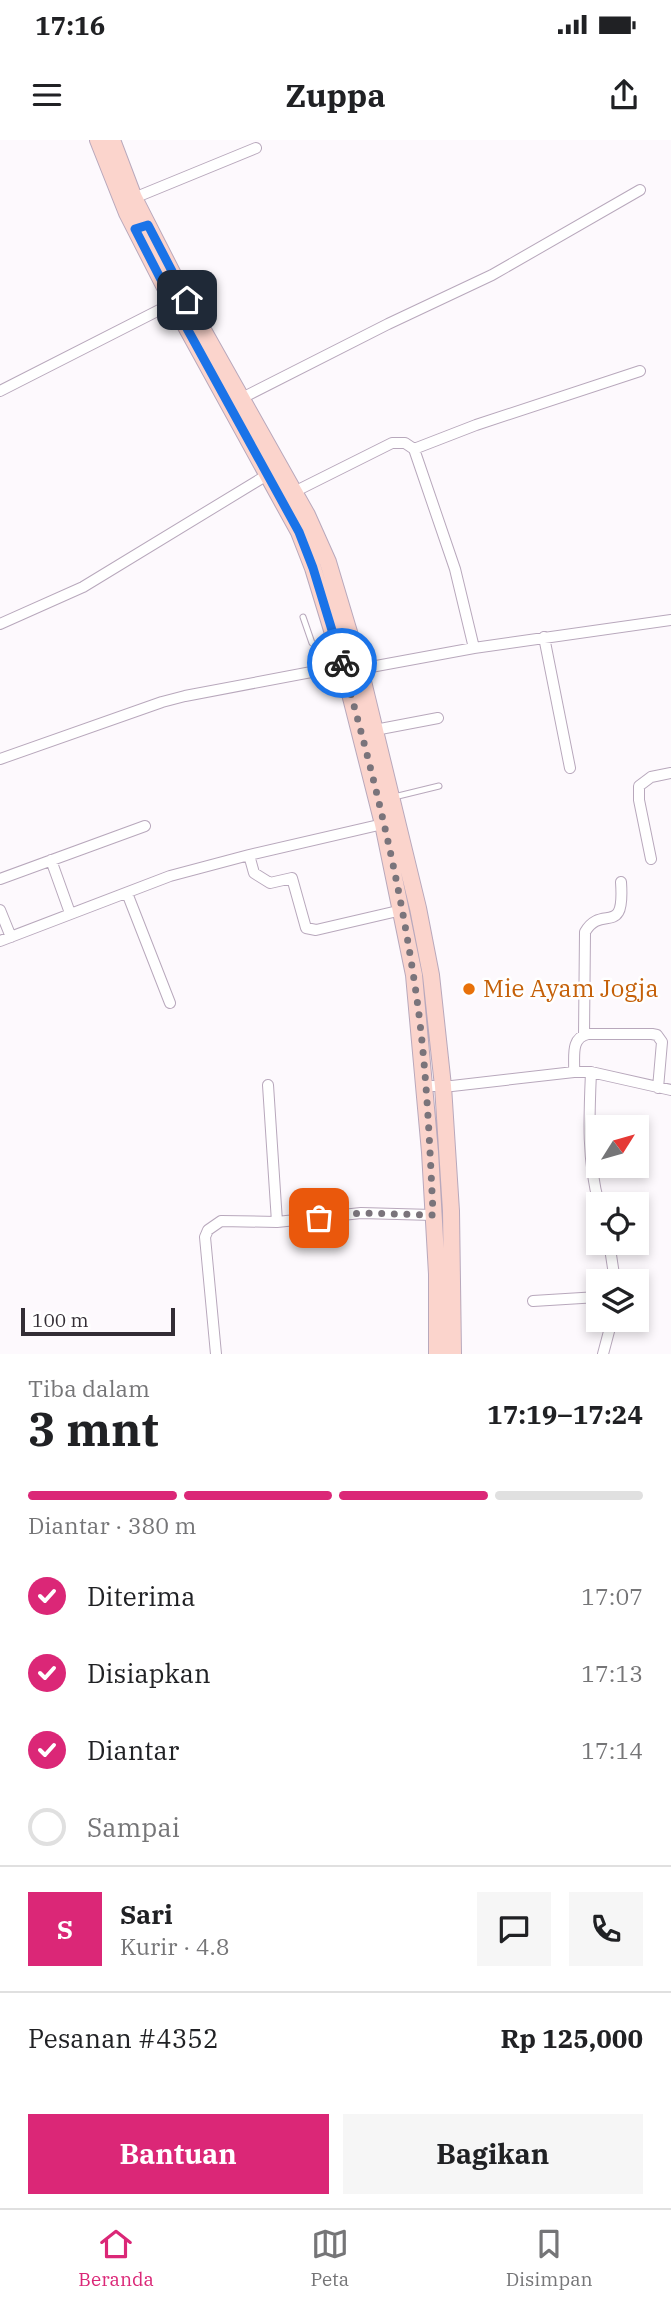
<!DOCTYPE html>
<html lang="id">
<head>
<meta charset="utf-8">
<style>
  :root { --surface:#fff; --page:#f6f6f6; --text:#202124; --muted:#757577; --line:#e0e0e0; --accent:#db2777 }
  body { margin:0; font-family:"IBM Plex Serif",serif; background:var(--page); color:var(--text); height:100vh; display:flex; flex-direction:column; font-size:26px; white-space:nowrap }
  * { box-sizing:border-box; margin:0 }
  p { font-size:23px; color:var(--muted) }
  .icon { flex:none; width:38px; height:38px; fill:none; stroke:currentColor; stroke-width:2; stroke-linecap:round; stroke-linejoin:round }
  .map { position:relative; height:1214px; overflow:hidden }
  .details { display:flex; flex-direction:column; background:var(--surface); flex:1 }
  .details>* { flex:none }
  .needle { width:46px; rotate:53deg }
  .tools { position:absolute; left:586px; top:975px; display:grid; gap:14px }
  .tools a { display:grid; place-items:center; width:63px; height:63px; border-radius:0px; background:var(--surface); box-shadow:0 4px 10px #0003; font-size:35px }
  .scale { position:absolute; left:21px; bottom:18px; width:154px; box-sizing:border-box; padding-left:7px; border:4px solid #332d35; border-top:0; font-size:19px; line-height:24px; white-space:nowrap; color:#332d35; -webkit-text-stroke:5px #fff; paint-order:stroke }
  .pin { position:absolute; display:grid; place-items:center; width:60px; height:60px; color:#fff; margin:-30px; border-radius:14px; box-shadow:0 4px 10px #0006 }
  .courier { position:absolute; display:grid; place-items:center; width:70px; height:70px; margin:-35px; border:5px solid #1a73e8; border-radius:50%; background:#fff; color:#222; box-shadow:0 2px 9px #0007 }
  .overview em { font-style:normal; font-weight:700 }
  .overview div { display:flex; flex-direction:column-reverse }
  .overview { display:flex; align-items:center; justify-content:space-between; height:119px; padding:0 28px }
  h1 { font-size:46px; font-weight:700; line-height:52px }
  .bar { display:grid; grid-template-columns:repeat(4,1fr); gap:10px 7px; align-content:center; height:84px; padding:0 28px }
  .bar i { height:9px; border-radius:5px; background:var(--line) }
  .bar .active { background:var(--accent) }
  .bar p { grid-column:span 4 }
  .line { display:flex; align-items:center; gap:18px; padding:0 28px; border-top:2px solid var(--line) }
  .line div { flex:1 }
  .round { display:grid; place-items:center; flex:none; width:74px; height:74px; border-radius:0px; background:var(--page) }
  ol { padding:0 28px; list-style:none }
  li { display:flex; align-items:center; gap:21px; height:77px }
  li p { margin-inline-start:auto }
  li .icon { padding:7px; border-radius:50%; background:var(--accent); color:#fff; stroke-width:4 }
  li:last-child { color:var(--muted) }
  li i { width:38px; height:38px; border:4px solid var(--line); border-radius:50% }
  .button { display:flex; gap:14px; margin-top:auto; padding:14px 28px }
  .button a { flex:1; height:80px; border-radius:0px; background:var(--accent); color:#fff; font-size:28px; font-weight:700; line-height:80px; text-align:center }
  .button a+a { background:var(--page); color:var(--text) }
  .status { display:flex; justify-content:space-between; align-items:center; height:49px; padding:0 35px; background:var(--surface); direction:ltr }
  .status svg { height:19px; fill:currentColor }
  header { display:flex; justify-content:space-between; align-items:center; height:91px; padding:0 28px; background:var(--surface); font-size:32px; font-weight:700 }
  .dock { display:flex; justify-content:space-around; align-items:center; height:98px; border-top:2px solid var(--line); background:var(--surface); font-size:19px; color:var(--muted) }
  .dock a { display:grid; justify-items:center; gap:4px }
  .dock .active { color:var(--accent) }
  .map>svg:first-child { display:block }
  .lines { fill:none; stroke-linecap:round; stroke-linejoin:round }
  .lane-casing { stroke:#b8a8bc; stroke-width:7 }
  .street-casing { stroke:#b8a8bc; stroke-width:12 }
  .secondary-casing { stroke:#b8a8bc; stroke-width:18 }
  .lane { stroke:#fff; stroke-width:5 }
  .street { stroke:#fff; stroke-width:10 }
  .secondary { stroke:#fbd4cc; stroke-width:16 }
  .done { stroke:#7a747b; stroke-width:7; stroke-dasharray:0 12.6 }
  .route { stroke:#1a73e8; stroke-width:9 }
  .food-dot { fill:#e8710a; stroke:#fff; stroke-width:2.5 }
  .labels { text-anchor:middle; stroke-width:5; stroke-linejoin:round; paint-order:stroke }
  .food-label { font-size:24px; fill:#c56008; stroke:#fff; text-anchor:start }
</style>
</head>
<body>
<div class="status"><b>17:16</b><svg viewBox="0 0 49 12"><path d="M0 12V9h3v3zM5 12V6h3v6zM10 12V3h3v9zM15 12V0h3v12zM26 1h20v11H26zM47 4h2v5h-2z"/></svg></div>
<header><svg class="icon" aria-label="menu" viewBox="0 0 24 24"><path d="M4 6h16M4 12h16M4 18h16"/></svg>Zuppa<svg class="icon" aria-label="share" viewBox="0 0 24 24"><path d="M12 15V3M7 8l5-5 5 5M5 13v7h14v-7"/></svg></header>
<div class="map">
<svg width="671" height="1214" viewBox="0 0 671 1214">
  <rect width="100%" height="100%" fill="#fdf9fd"/>
  <g class="lines">
    <defs>
      <path id="lane" d="M303 477 312 503 323 509 333 505
        M394 657 439 646"/>
      <path id="street" d="M134 58 256 8
        M0 251 173 163
        M242 258 388 184 492 135 640 50
        M414 309 476 285 640 231
        M294 352 392 303H405L414 309 455 429 474 508
        M0 484 83 447 272 332
        M544 497 570 628
        M375 590 438 578
        M0 619 162 562 185 556 343 526 360 529 474 508 671 480
        M249 715 383 684
        M651 719 639 660V646L651 637 671 633
        M51 720 70 773
        M0 739 145 686
        M127 753 170 863
        M0 770 11 797
        M0 801 170 736 249 715 254 733 270 743 292 738 306 788 316 790 402 770
        M584 895 585 792C602 763 625 799 621 742
        M574 932C575 917 570 898 588 894H652L657 895 662 902 658 948
        M591 932C589 978 587 1020 599 1064
        M268 945 277 1082
        M425 946H452L574 932H591L671 950
        M609 1102 615 1141
        M533 1161 598 1157
        M216 1214 205 1097 208 1090 221 1081 277 1082 361 1073 433 1075
        M603 1214 612 1180"/>
      <path id="secondary" d="M98 0 127 73 173 163 299 392 313 428 343 526 383 684 414 835 430 1012 437 1134V1214
        M112 0 134 58 186 160 307 375 328 422 360 529 418 768 431 835 443 946 451 1071 453 1214"/>
    </defs>
    <!-- lane casing -->
    <use href="#lane" class="lane-casing"/>
    <!-- street casing -->
    <use href="#street" class="street-casing"/>
    <!-- secondary casing -->
    <use href="#secondary" class="secondary-casing"/>
    <!-- lane -->
    <use href="#lane" class="lane"/>
    <!-- street -->
    <use href="#street" class="street"/>
    <!-- secondary -->
    <use href="#secondary" class="secondary"/>
  </g>
  <g class="lines">
    <!-- done -->
    <path class="done" d="M319 1078 360 1073 433 1075V1072C429 992 426 912 413 833 397 729 371 624 342 523"/>
    <!-- route -->
    <path class="route" d="M187 160 148 85 135 89 173 163 299 392 313 428 342 523"/>
  </g>
  <!-- markers -->
  <circle class="food-dot" cx="469" cy="849" r="7"/>
  <g class="labels">
    <!-- food labels -->
    <g class="food-label">
      <text x="483" y="857">Mie Ayam Jogja</text>
    </g>
  </g>
</svg>
<div class="tools">
<a><svg class="needle" viewBox="-14 -14 28 28"><path d="M0-13l5 13h-10z" fill="#e53935"/><path d="M0 13l5-13h-10z" fill="#757577"/></svg></a>
<a><svg class="icon" aria-label="locate" viewBox="0 0 24 24"><circle cx="12" cy="12" r="6"/><path d="M12 2v4M12 18v4M2 12h4M18 12h4"/></svg></a>
<a><svg class="icon" aria-label="layers" viewBox="0 0 24 24"><path d="M12 4l9 5-9 5-9-5zM3 14l9 5 9-5"/></svg></a>
</div>
<div class="scale">100 m</div>
<div class="pin" style="left:319px;top:1078px;background:#ea580c"><svg class="icon" aria-label="bag" viewBox="0 0 24 24"><path d="M5 8h14l-1 12H6zM9 8a3 3 0 0 1 6 0"/></svg></div>
<div class="pin" style="left:187px;top:160px;background:#1f2937"><svg class="icon" aria-label="home" viewBox="0 0 24 24"><path d="M3 11l9-7 9 7M6 9v11h12V9"/></svg></div>
<div class="courier" style="left:342px;top:523px"><svg class="icon" aria-label="bike" viewBox="0 0 24 24"><circle cx="6" cy="16" r="4"/><circle cx="18" cy="16" r="4"/><path d="M6 16l4-8h5l3 8M10 8l3 8H6M13 5h3"/></svg></div>
</div>
<section class="details">
<div class="overview"><div><h1>3 mnt</h1><p>Tiba dalam</p></div><em>17:19–17:24</em></div>
<div class="bar"><i class="active"></i><i class="active"></i><i class="active"></i><i></i><p>Diantar · 380 m</p></div>
<ol>
<li><svg class="icon" aria-label="check" viewBox="0 0 24 24"><path d="M5 12l5 5 9-10"/></svg>Diterima<p>17:07</p></li>
<li><svg class="icon" aria-label="check" viewBox="0 0 24 24"><path d="M5 12l5 5 9-10"/></svg>Disiapkan<p>17:13</p></li>
<li><svg class="icon" aria-label="check" viewBox="0 0 24 24"><path d="M5 12l5 5 9-10"/></svg>Diantar<p>17:14</p></li>
<li><i></i>Sampai</li>
</ol>
<div class="line" style="height:126px"><b class="round" style="background:var(--accent);color:#fff">S</b><div><b>Sari</b><p>Kurir · 4.8</p></div><a class="round"><svg class="icon" aria-label="chat" viewBox="0 0 24 24"><path d="M4 5h16v11H9l-5 4z"/></svg></a><a class="round"><svg class="icon" aria-label="phone" viewBox="0 0 24 24"><path d="M5 4h4l2 5-3 2q2 4 5 5l2-3 5 2v4C11 20 4 13 5 4z"/></svg></a></div>
<div class="line" style="height:91px"><div>Pesanan #4352</div><b>Rp 125,000</b></div>
<div class="button"><a>Bantuan</a><a>Bagikan</a></div>
</section>
<nav class="dock">
<a class="active"><svg class="icon" aria-label="home" viewBox="0 0 24 24"><path d="M3 11l9-7 9 7M6 9v11h12V9"/></svg>Beranda</a>
<a><svg class="icon" aria-label="map" viewBox="0 0 24 24"><path d="M3 6l6-2 6 2 6-2v14l-6 2-6-2-6 2zM9 4v14M15 6v14"/></svg>Peta</a>
<a><svg class="icon" aria-label="saved" viewBox="0 0 24 24"><path d="M7 4h10v16l-5-4-5 4z"/></svg>Disimpan</a>
</nav>
</body>
</html>
